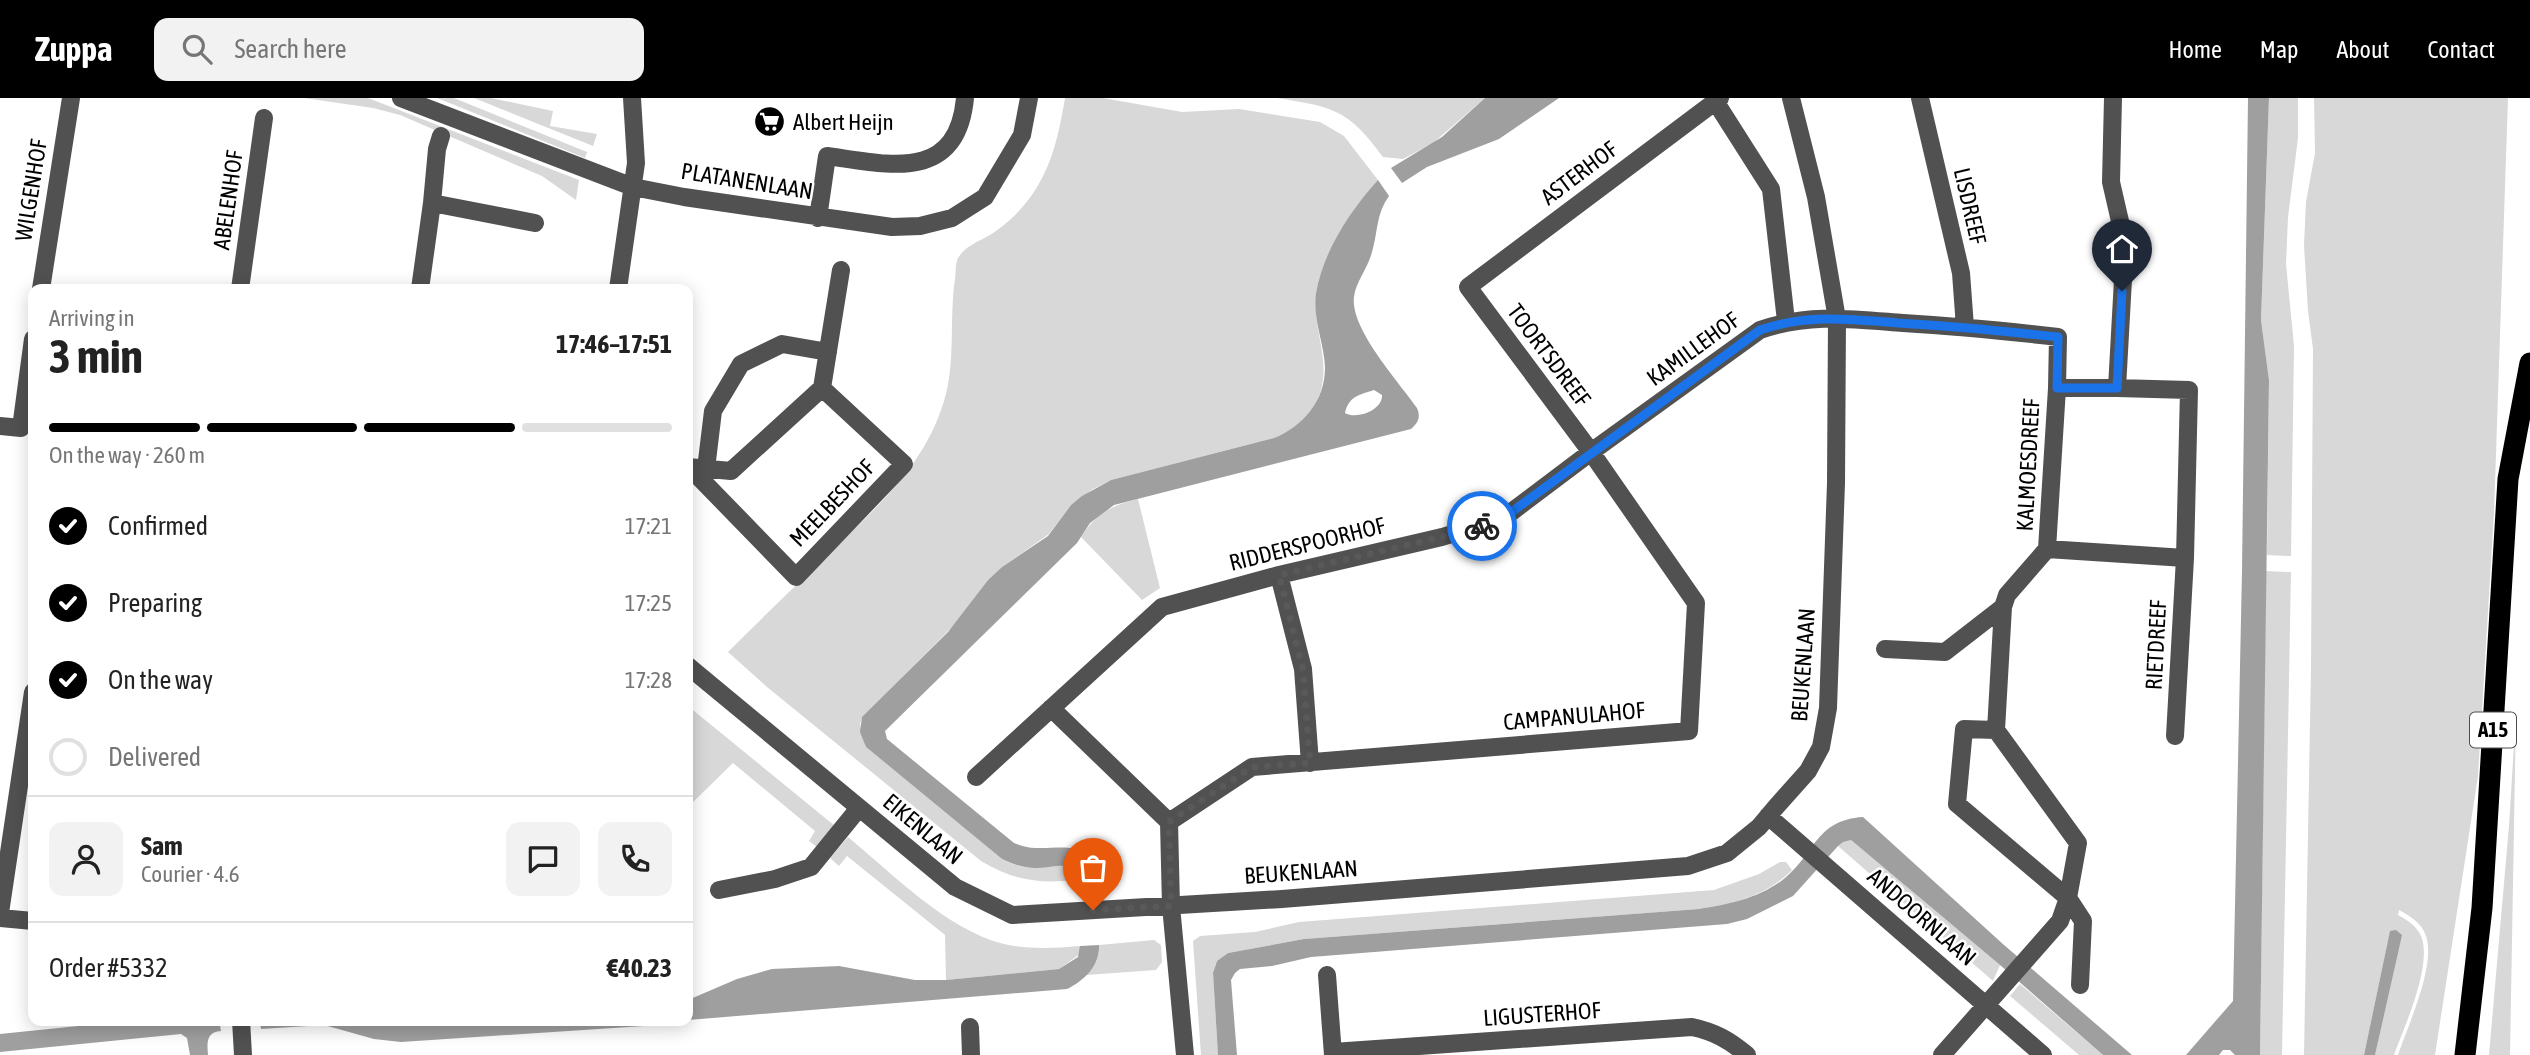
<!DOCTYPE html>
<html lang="en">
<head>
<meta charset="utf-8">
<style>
  :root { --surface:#fff; --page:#f2f2f2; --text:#222; --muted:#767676; --line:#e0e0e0; --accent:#000 }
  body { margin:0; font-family:"Asap Condensed",sans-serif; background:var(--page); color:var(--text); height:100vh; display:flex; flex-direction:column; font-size:26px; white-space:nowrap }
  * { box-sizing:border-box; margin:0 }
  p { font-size:23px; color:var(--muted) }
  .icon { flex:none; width:38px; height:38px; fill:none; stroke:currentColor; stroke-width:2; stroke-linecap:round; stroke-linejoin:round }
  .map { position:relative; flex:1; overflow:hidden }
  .side { position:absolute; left:28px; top:186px; width:665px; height:742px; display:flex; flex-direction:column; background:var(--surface); border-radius:14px; box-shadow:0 4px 18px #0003 }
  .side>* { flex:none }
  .pin { position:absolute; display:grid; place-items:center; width:60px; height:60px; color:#fff; margin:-72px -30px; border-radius:50% 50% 50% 0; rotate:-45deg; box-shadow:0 0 7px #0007 }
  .pin .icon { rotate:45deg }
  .courier { position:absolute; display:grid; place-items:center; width:70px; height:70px; margin:-35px; border:5px solid #1a73e8; border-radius:50%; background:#fff; color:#222; box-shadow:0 2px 9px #0007 }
  .head em { font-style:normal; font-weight:700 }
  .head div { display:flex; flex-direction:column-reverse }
  .head { display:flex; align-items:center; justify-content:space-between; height:119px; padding:0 21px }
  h1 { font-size:46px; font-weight:700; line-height:52px }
  .bar { display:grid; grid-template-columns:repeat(4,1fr); gap:10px 7px; align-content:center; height:84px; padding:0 21px }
  .bar i { height:9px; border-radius:5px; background:var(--line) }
  .bar .active { background:var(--accent) }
  .bar p { grid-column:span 4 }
  .line { display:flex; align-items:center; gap:18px; padding:0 21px; border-top:2px solid var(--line) }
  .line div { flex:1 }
  .round { display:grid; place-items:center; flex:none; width:74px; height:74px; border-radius:14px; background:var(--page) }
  ol { padding:0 21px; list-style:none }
  li { display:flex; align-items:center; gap:21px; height:77px }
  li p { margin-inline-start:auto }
  li .icon { padding:7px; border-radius:50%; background:var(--accent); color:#fff; stroke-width:4 }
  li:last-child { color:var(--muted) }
  li i { width:38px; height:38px; border:4px solid var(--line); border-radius:50% }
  header { display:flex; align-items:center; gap:42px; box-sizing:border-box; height:98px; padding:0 35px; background:var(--accent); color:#fff }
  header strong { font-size:33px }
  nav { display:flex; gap:38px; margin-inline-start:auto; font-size:24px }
  .search { width:490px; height:63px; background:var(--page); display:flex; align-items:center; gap:18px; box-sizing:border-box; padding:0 24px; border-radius:14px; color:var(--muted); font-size:26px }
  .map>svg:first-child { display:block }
  .green { fill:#d8d8d8 }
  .water { fill:#9f9f9f; fill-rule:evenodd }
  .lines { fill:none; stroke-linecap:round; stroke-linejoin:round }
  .minor { stroke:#515151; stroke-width:18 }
  .highway { stroke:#000; stroke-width:21 }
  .done { stroke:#595959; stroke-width:7; stroke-dasharray:0 12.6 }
  .route { stroke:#1a73e8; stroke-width:9 }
  .labels { text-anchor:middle; stroke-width:5; stroke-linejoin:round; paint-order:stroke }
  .shield { fill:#fff; stroke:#4c4c4c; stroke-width:2 }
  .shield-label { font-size:21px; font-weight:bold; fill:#000 }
  .poi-label { font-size:23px; fill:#000; stroke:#fff; text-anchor:start }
  .street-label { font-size:23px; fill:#000; stroke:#fff }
</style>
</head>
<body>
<header>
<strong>Zuppa</strong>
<div class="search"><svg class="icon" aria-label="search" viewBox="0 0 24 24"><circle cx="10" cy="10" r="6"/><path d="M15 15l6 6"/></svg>Search here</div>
<nav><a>Home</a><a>Map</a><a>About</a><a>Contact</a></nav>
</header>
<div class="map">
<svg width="2530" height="957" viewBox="0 0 2530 957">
  <rect width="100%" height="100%" fill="#fff"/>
  <!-- green -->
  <path class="green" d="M304 0H368L579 82 576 102 542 78 400 17 373 10Z
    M437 0H454L587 54 585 60Z
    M474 0H491L553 13 550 28 597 36 593 48Z
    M1065 0H1103L1182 14 1239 11 1320 24 1344 38 1378 82C1352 113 1326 150 1317 190 1309 232 1339 271 1312 311 1302 325 1290 334 1274 340L1111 382 1093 391 1071 407 1049 436 1002 469 988 482 954 527 862 620 860 626 866 649 1002 761C1011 766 1023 770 1034 770 1050 771 1073 760 1075 782 1039 786 1012 782 981 763L767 589 728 554C759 523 791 492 823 461 872 414 924 370 944 303 956 265 949 221 955 181 956 175 955 166 958 160 966 146 984 142 996 133 1044 98 1056 55 1065 0Z
    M1277 0H1485L1433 45 1403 61 1383 59C1348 11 1333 9 1277 0Z
    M2269 0H2298V40L2288 119 2286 166 2294 248 2291 458 2267 457 2269 282 2261 222Z
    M2314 0H2508L2494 415 2478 678 2435 957H2398C2408 927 2436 868 2426 838 2422 825 2410 818 2399 812L2398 817C2405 821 2414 826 2419 834 2436 861 2404 929 2394 957H2375L2383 918 2390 834 2364 957H2304L2311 570 2313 251 2308 213 2304 147 2306 104 2315 55Z
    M1138 401 1160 490 1142 502 1081 439C1097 415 1110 408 1138 401Z
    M2266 473 2291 474 2282 957H2260Z
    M688 608 835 728 818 750 809 743 815 733 733 665 688 709Z
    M2516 615 2510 957H2489L2509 728Z
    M848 739C893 776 947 832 1004 846 1029 852 1055 850 1080 848V856L1059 871 946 882 945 837 847 758 839 768 830 760Z
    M1851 742 2000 867 1993 883 1838 748 1843 743Z
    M1780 764H1786L1792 772C1767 797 1734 806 1699 811L1304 841 1228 855 1217 863 1213 875 1218 957H1201L1193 843 1200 838 1255 834 1299 824 1714 792 1759 776Z
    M1154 842 1161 847 1162 864 1156 872 1086 877C1095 869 1100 859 1099 847Z
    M2020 886 2103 957H2079L2010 898Z"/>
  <!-- water -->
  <path class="water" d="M1485 0H1559L1499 41 1427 69 1402 85 1391 70 1442 39Z
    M2248 0H2269L2261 222 2269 282 2260 957H2235L2230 952H2223L2219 957H2186L2233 903 2242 473Z
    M1378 82 1389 98C1376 116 1378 134 1372 154 1368 170 1356 183 1354 199 1350 231 1399 284 1417 310 1421 319 1418 325 1411 331L1114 407 1090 425 1077 445 885 633 887 641 1014 745C1021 748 1028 750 1036 750 1064 751 1091 741 1095 780L1075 782 1073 772C1063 763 1048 771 1035 770 1023 770 1012 766 1002 761L866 649 860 634 862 619 948 534 988 482 1002 469 1048 438 1071 407 1082 398 1111 382 1274 340C1307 327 1330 295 1324 259 1321 237 1313 218 1316 195 1323 154 1350 113 1378 82ZM1374 292 1382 297C1383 312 1357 322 1345 315 1349 298 1359 297 1374 292Z
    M1863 719 2004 847 2132 957H2103L2000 867 1851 742 1843 744 1838 748 1793 798 1747 821 1727 826 1311 859 1272 868 1240 871 1235 875 1231 882 1237 957H1218L1213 875 1217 863 1228 855 1304 841 1699 811C1730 806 1760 800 1785 780 1816 754 1816 722 1863 719Z
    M2396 832 2402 837 2375 957H2364L2390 833Z
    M1099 847C1100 867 1085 882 1067 891L688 922V902L737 881 772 871 839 868 915 882H946L1059 871 1078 859 1080 848Z
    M137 922H219L221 933C206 934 207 945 208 957H190L187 940 181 936 0 954V936Z
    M260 922H376C379 923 384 925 387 926 393 926 397 923 403 922 418 921 433 928 447 922H685L659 927 401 944 374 941 324 927 261 931Z"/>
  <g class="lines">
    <!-- minor -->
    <path class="minor" d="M401 0 633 89 684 99 892 129 920 128 952 120 985 99 1022 37 1029 0
      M1920 0 1961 175 1965 229
      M2113 0 2111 84 2125 145 2117 290 2189 292 2185 460 2175 638
      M1715 3 1771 91 1786 223
      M432 105 437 51 441 38
      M818 120 827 58C887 66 957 86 965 0
      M41 191 71 0
      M240 191 264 20
      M420 191 432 105 535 125
      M618 191 636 65 632 0
      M0 328 21 330 33 241
      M688 369 731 373 822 290 841 172
      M689 369 796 479 904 366 822 290
      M706 371 713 313 741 266 782 246 828 254
      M2047 451 2185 460
      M1279 477 1303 571 1310 665
      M1885 551 1945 554 2003 509 2007 497 2047 451 2057 290
      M688 568 955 789 1012 817 1282 801 1688 768 1727 755 1759 729 1775 710 1808 673 1821 649 1828 610 1836 385 1837 221 1816 99 1791 0
      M1051 610 1169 724 1171 808 1185 957
      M1996 632 1964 631 1957 706 2068 800 2083 823 2080 887
      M976 679 1162 509 1279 477 1442 439 1502 421 1591 354 1760 232C1809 215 1852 221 1903 225 1955 228 2006 233 2058 239L2057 290H2117
      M1768 718 2043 957
      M1169 724 1252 669 1689 633 1696 505 1591 354 1468 189 1720 0
      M719 792 775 781 811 769 859 710
      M0 815 33 594
      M0 820 33 823
      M1327 877 1333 957
      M241 922 243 957
      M970 929 971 957
      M1333 954 1692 929C1715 934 1729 942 1747 957
      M1942 957 2060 823 2068 800 2078 745 1996 632 2003 509"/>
    <!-- highway -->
    <path class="highway" d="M2465 957 2482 810 2508 381 2530 265"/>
  </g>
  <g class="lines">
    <!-- done -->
    <path class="done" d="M1093 812 1171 808 1169 724 1252 669 1310 665 1303 571 1279 477 1442 439 1482 428"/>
    <!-- route -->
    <path class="route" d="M1482 428 1502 421 1760 232C1808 216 1848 221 1898 225 1951 228 2004 233 2058 239L2057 290H2117L2122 193"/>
  </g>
  <!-- icons -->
  <defs>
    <symbol id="supermarket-disc" viewBox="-11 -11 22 22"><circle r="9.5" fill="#000" stroke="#fff"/><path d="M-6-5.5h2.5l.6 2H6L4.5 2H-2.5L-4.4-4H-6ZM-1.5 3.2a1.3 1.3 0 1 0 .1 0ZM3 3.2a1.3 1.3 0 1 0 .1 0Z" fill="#fff"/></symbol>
  </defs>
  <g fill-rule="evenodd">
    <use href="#supermarket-disc" x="752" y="6" width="35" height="35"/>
  </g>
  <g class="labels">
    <!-- shield labels -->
    <rect class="shield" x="2470" y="614.5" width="46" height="35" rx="5"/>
    <g class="shield-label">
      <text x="2493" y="639">A15</text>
    </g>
    <!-- poi labels -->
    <g class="poi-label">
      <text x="793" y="32">Albert Heijn</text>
    </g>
    <!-- street labels -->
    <g class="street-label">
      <text transform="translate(1579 75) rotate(-37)" y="8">ASTERHOF</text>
      <text transform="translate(747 83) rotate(9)" y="8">PLATANENLAAN</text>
      <text transform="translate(31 92) rotate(-81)" y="8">WILGENHOF</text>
      <text transform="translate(228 102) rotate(-82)" y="8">ABELENHOF</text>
      <text transform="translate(1970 108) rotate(77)" y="8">LISDREEF</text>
      <text transform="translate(1693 251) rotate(-36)" y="8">KAMILLEHOF</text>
      <text transform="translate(1549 257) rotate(53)" y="8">TOORTSDREEF</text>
      <text transform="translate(2028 367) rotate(-87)" y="8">KALMOESDREEF</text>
      <text transform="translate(832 405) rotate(-46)" y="8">MEELBESHOF</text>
      <text transform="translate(1307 446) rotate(-14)" y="8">RIDDERSPOORHOF</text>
      <text transform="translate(2156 547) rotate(-87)" y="8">RIETDREEF</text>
      <text transform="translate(1803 567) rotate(-86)" y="8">BEUKENLAAN</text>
      <text transform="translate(1574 618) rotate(-5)" y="8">CAMPANULAHOF</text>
      <text transform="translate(923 731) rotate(40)" y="8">EIKENLAAN</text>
      <text transform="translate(1301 774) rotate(-4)" y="8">BEUKENLAAN</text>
      <text transform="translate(1922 819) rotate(41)" y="8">ANDOORNLAAN</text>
      <text transform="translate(1542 916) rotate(-4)" y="8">LIGUSTERHOF</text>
    </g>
  </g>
</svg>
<div class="pin" style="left:1093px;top:812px;background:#ea580c"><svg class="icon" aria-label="bag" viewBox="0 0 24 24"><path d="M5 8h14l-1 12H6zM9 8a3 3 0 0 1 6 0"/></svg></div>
<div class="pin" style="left:2122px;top:193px;background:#1f2937"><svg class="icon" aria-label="home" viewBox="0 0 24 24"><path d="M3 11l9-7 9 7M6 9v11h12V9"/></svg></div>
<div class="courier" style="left:1482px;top:428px"><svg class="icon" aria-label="bike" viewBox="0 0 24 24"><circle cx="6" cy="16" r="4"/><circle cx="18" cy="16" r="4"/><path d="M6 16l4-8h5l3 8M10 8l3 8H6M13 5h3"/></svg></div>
<section class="side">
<div class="head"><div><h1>3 min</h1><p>Arriving in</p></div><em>17:46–17:51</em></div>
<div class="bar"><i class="active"></i><i class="active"></i><i class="active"></i><i></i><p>On the way · 260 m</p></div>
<ol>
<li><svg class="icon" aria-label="check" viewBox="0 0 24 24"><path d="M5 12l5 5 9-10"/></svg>Confirmed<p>17:21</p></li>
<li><svg class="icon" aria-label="check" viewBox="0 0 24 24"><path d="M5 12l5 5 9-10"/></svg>Preparing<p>17:25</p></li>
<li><svg class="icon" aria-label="check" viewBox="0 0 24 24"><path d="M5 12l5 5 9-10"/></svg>On the way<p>17:28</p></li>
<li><i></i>Delivered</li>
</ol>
<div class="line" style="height:126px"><a class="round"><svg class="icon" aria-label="person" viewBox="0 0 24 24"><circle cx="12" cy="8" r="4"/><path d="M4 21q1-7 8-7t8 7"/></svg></a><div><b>Sam</b><p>Courier · 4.6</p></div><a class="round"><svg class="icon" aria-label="chat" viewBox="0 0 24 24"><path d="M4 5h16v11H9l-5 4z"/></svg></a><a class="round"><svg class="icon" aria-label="phone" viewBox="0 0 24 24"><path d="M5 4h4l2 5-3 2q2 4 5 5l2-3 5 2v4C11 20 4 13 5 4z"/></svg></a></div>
<div class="line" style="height:91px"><div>Order #5332</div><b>€40.23</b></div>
</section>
</div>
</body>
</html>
